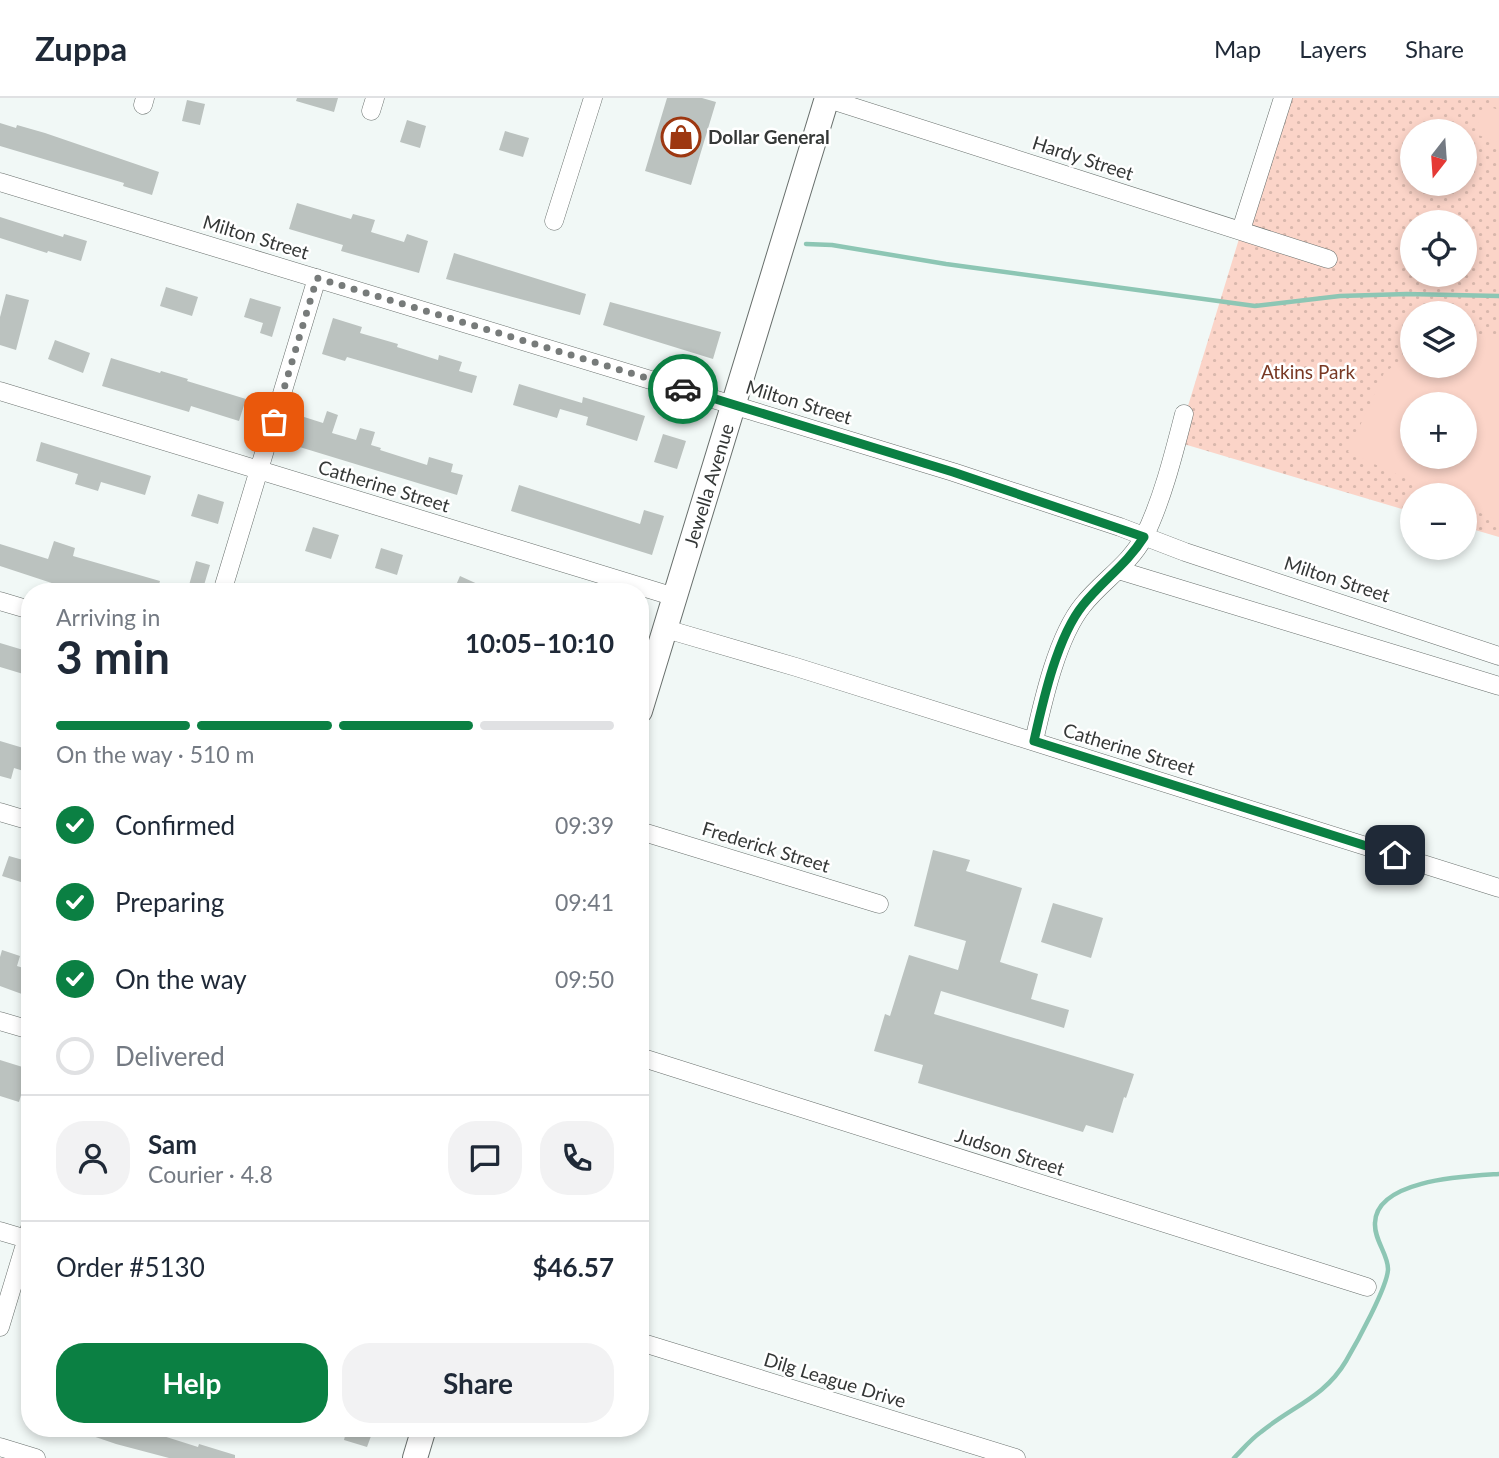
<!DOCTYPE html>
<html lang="en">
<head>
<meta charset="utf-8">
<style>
  :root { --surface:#fff; --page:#f2f2f3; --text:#1f2937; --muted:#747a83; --line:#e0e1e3; --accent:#0b8043 }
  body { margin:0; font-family:Lato,sans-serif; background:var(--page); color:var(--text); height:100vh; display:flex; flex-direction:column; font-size:26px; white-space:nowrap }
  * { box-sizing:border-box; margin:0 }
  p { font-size:23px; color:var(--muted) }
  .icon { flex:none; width:38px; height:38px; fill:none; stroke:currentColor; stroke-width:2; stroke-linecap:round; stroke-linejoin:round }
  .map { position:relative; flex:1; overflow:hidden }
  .panel { position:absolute; left:21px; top:485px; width:628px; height:854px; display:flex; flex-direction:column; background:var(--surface); border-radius:28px; box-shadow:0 4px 10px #0003 }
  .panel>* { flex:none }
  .needle { width:46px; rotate:197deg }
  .controls { position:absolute; left:1400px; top:21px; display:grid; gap:14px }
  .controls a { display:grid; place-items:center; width:77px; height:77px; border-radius:50%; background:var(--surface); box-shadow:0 4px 10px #0003; font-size:35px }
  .pin { position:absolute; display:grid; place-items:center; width:60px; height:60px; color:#fff; margin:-30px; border-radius:14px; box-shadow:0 4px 10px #0006 }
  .courier { position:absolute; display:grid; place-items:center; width:70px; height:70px; margin:-35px; border:5px solid #0b8043; border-radius:50%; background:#fff; color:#222; box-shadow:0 2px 9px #0007 }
  .summary em { font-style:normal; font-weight:700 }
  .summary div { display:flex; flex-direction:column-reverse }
  .summary { display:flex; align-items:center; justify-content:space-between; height:119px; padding:0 35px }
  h1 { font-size:46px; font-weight:700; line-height:52px }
  .bar { display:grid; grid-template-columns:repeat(4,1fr); gap:10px 7px; align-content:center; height:84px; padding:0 35px }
  .bar i { height:9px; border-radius:5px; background:var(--line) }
  .bar .selected { background:var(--accent) }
  .bar p { grid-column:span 4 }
  .line { display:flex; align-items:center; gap:18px; padding:0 35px; border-top:2px solid var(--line) }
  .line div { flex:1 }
  .round { display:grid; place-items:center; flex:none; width:74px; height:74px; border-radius:28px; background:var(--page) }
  ol { padding:0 35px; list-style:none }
  li { display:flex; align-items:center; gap:21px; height:77px }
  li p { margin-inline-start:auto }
  li .icon { padding:7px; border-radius:50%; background:var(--accent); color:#fff; stroke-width:4 }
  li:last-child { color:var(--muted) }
  li i { width:38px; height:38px; border:4px solid var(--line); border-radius:50% }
  .action { display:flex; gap:14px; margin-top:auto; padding:14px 35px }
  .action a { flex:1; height:80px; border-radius:28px; background:var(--accent); color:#fff; font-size:28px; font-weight:700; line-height:80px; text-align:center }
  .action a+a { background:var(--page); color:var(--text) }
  header { display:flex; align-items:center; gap:42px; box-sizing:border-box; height:98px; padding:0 35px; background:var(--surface); border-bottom:2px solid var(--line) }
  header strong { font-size:33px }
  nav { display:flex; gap:38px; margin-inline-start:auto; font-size:24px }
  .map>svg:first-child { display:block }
  .grass { fill:url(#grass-dots); fill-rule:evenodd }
  .garden { fill:#fbd4c8; fill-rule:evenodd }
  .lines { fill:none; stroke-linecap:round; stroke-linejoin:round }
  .stream { stroke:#8dc6b4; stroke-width:4.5 }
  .building { fill:#bbc2bf }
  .street-casing { stroke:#686f6c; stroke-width:19 }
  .secondary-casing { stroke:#686f6c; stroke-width:26 }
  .street { stroke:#fff; stroke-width:18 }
  .secondary { stroke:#fff; stroke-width:24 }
  .done { stroke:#777b7a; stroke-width:7; stroke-dasharray:0 12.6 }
  .route { stroke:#0b8043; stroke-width:9 }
  .labels { text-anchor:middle; stroke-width:5; stroke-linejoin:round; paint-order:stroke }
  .poi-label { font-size:19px; font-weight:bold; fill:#353837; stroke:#fff; text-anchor:start }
  .street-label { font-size:19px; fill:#353837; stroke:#fff }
  .park-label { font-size:19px; fill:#783924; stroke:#fff }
</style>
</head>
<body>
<header>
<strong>Zuppa</strong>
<nav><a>Map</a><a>Layers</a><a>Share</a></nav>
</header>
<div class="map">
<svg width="1499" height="1360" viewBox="0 0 1499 1360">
  <defs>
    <pattern id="grass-dots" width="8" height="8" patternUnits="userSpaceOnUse" patternTransform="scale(1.75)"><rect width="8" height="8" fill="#fbd4c8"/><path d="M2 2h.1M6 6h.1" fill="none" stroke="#d8b7ac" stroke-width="1.8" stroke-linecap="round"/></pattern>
  </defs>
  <rect width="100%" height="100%" fill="#f1f8f6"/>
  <!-- grass -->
  <path class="grass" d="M1282 0H1499V439L1465 429V397H1412V414L1177 344ZM1412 33H1465V86H1412ZM1412 124H1465V177H1412ZM1412 215H1465V268H1412ZM1412 306H1465V359H1412Z"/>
  <!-- garden -->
  <path class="garden" d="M1484 7 1499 12V44L1475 36Z
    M1465 238 1499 239V421L1496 422 1465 408V397H1442L1348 354 1384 275 1412 254V268H1465ZM1412 306H1465V359H1412Z"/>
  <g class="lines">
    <!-- stream -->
    <path class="stream" d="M806 146 832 147 946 166 1255 208 1340 198 1407 196 1499 198
      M1234 1360C1243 1351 1251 1341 1261 1334 1291 1309 1325 1299 1346 1263 1356 1246 1388 1188 1388 1171 1388 1156 1374 1142 1375 1125 1376 1081 1468 1078 1499 1076"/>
  </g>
  <!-- building -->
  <path class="building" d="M297 0H338L334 14 296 3Z
    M667 0H702L716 4 691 87 645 73Z
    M187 2 205 6 200 27 182 23Z
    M407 22 426 28 420 50 400 44Z
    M0 25 16 30 17 27 45 35 159 74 152 97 123 88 124 85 0 48Z
    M505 33 529 40 523 59 499 52Z
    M297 105 351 121 353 116 375 122 371 134 404 144 407 136 428 143 419 175 341 153 343 147 289 131Z
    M0 119 63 139 64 136 87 143 81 163 48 153 47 155 0 140Z
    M454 155 586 196 580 217 446 181Z
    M166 189 198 199 192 218 160 208Z
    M6 196 29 202 16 252 0 247V219Z
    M250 200 281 209 272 239 260 235 263 225 244 219Z
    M610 204 721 234 713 261 603 227Z
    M333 220 362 229 360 235 398 246 397 249 438 262 439 257 462 264 459 273 477 278 472 295 347 259 345 263 322 256Z
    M55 242 90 255 83 275 48 261Z
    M111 260 160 275 161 273 188 281 187 283 246 301 239 323 191 308 189 314 102 288Z
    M519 286 582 305 583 299 645 318 637 343 586 327 588 319 560 311 557 320 513 307Z
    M327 313 338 317 332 335 356 342 360 330 375 334 371 347 381 350 380 352 427 367 429 359 453 366 451 374 463 377 457 397 293 347 301 318 323 325Z
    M663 336 686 343 677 371 654 364Z
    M41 344 151 378 145 397 101 384 98 393 75 386 78 376 36 363Z
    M519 387 640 426 644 412 664 418 652 457 511 413Z
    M198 396 224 404 218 426 191 418Z
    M313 429 339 437 331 461 305 453Z
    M54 443 75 450 73 458 160 483 157 494H79L0 468V446L48 461Z
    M381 450 403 457 397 477 375 470Z
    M196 463 210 467 202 494H187Z
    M460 478 495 494H453Z
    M0 545 30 554V578L0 569Z
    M0 643 30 652V675L14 670 11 681 0 678Z
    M933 752 970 762 966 773 1022 790 1000 864 1038 876 1031 901 1069 912 1064 930 941 893 934 916 1134 976 1126 1000 1124 999 1113 1035 1086 1027 1083 1034 918 985 923 967 874 953 885 916 890 918 909 857 958 872 966 843 914 828Z
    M9 758 30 764 24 785 2 778Z
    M1053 805 1103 820 1091 860 1041 844Z
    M2 852 20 858 17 868 30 872V899L0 888V859Z
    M0 962 29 971 19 1004 0 998Z
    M79 1330H138L198 1349 199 1346 235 1357V1360H169L116 1346 78 1333Z
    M347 1330H374L367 1349 344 1342Z"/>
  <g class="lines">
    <defs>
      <path id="street" d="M825 0 1328 161
        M143 7 145 0
        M371 13 375 0
        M0 84 953 374 1120 429 1185 454 1499 558
        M554 123 593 0
        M1241 132 1283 0
        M0 293 675 499
        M1118 472 1499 588
        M222 494 317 180
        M0 503 30 512
        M666 531 796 569 1499 790
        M1034 643C1043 603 1057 539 1083 507 1102 483 1129 467 1144 439 1162 403 1174 355 1184 316
        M0 714 30 723
        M640 733 879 806
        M0 923 30 932
        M640 959 1367 1189
        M0 1133 30 1142
        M0 1229 30 1130
        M640 1244 1016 1360
        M0 1349 36 1360"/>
      <g id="secondary">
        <path id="s1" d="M640 613 827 0"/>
        <path d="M415 1360 424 1330"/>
      </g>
    </defs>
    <!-- street casing -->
    <use href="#street" class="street-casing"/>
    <!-- secondary casing -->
    <use href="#secondary" class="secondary-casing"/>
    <!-- street -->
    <use href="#street" class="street"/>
    <!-- secondary -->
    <use href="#secondary" class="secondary"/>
  </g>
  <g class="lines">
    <!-- done -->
    <path class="done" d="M274 324 317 180 683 291"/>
    <!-- route -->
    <path class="route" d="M683 291 953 374 1144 439C1127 466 1102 483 1083 507 1057 539 1043 603 1034 643L1395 757"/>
  </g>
  <!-- icons -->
  <defs>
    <symbol id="shop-ring" viewBox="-11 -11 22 22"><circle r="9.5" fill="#fff" stroke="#9d3710" stroke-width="1.5"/><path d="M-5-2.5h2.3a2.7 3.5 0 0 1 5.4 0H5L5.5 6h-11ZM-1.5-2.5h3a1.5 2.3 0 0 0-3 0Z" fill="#9d3710"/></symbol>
  </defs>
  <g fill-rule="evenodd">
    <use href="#shop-ring" x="659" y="17" width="44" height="44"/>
  </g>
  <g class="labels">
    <!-- poi labels -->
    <g class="poi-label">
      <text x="708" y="46">Dollar General</text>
    </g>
    <!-- street labels -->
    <g class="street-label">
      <text transform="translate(1083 60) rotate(18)" y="7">Hardy Street</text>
      <text transform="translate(256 139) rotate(17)" y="7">Milton Street</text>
      <text transform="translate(799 304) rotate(17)" y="7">Milton Street</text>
      <text dy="7" stroke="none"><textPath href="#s1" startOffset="236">Jewella Avenue</textPath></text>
      <text transform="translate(384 388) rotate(17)" y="7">Catherine Street</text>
      <text transform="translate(1337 481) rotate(18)" y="7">Milton Street</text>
      <text transform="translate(1129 651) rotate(17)" y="7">Catherine Street</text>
      <text transform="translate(766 749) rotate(17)" y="7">Frederick Street</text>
      <text transform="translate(1010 1054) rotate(18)" y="7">Judson Street</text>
      <text transform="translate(835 1282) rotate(17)" y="7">Dilg League Drive</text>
    </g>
    <!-- park labels -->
    <g class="park-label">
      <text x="1308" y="281">Atkins Park</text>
    </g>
  </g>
</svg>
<div class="controls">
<a><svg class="needle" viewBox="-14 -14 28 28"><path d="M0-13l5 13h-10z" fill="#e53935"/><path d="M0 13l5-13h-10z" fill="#747a83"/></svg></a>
<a><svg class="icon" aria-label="locate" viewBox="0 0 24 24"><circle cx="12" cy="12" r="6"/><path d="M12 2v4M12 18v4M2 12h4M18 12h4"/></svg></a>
<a><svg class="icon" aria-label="layers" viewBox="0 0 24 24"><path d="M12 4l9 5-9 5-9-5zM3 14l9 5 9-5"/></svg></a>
<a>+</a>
<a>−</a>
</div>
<div class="pin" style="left:274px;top:324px;background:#ea580c"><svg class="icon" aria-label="bag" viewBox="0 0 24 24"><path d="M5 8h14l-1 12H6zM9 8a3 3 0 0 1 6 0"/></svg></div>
<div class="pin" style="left:1395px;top:757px;background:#1f2937"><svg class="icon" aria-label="home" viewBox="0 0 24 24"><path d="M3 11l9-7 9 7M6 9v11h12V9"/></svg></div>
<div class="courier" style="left:683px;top:291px"><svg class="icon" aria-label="car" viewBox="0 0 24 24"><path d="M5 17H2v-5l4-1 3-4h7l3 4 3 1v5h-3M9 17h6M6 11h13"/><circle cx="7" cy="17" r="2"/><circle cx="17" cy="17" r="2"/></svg></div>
<section class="panel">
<div class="summary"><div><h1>3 min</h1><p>Arriving in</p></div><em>10:05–10:10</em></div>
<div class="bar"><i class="selected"></i><i class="selected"></i><i class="selected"></i><i></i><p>On the way · 510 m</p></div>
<ol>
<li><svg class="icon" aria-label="check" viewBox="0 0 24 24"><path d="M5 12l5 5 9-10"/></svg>Confirmed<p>09:39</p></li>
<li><svg class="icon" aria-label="check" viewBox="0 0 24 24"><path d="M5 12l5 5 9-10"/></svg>Preparing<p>09:41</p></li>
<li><svg class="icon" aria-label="check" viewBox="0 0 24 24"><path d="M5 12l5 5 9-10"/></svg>On the way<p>09:50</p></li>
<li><i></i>Delivered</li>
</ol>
<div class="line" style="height:126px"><a class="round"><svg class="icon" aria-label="person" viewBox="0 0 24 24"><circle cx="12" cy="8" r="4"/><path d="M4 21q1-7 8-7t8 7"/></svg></a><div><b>Sam</b><p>Courier · 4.8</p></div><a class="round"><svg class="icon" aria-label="chat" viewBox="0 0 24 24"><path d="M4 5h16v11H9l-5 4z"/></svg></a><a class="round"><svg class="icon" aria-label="phone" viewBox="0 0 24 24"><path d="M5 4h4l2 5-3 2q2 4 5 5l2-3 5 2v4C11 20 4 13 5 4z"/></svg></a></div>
<div class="line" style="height:91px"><div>Order #5130</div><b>$46.57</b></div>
<div class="action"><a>Help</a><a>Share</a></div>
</section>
</div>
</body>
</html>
